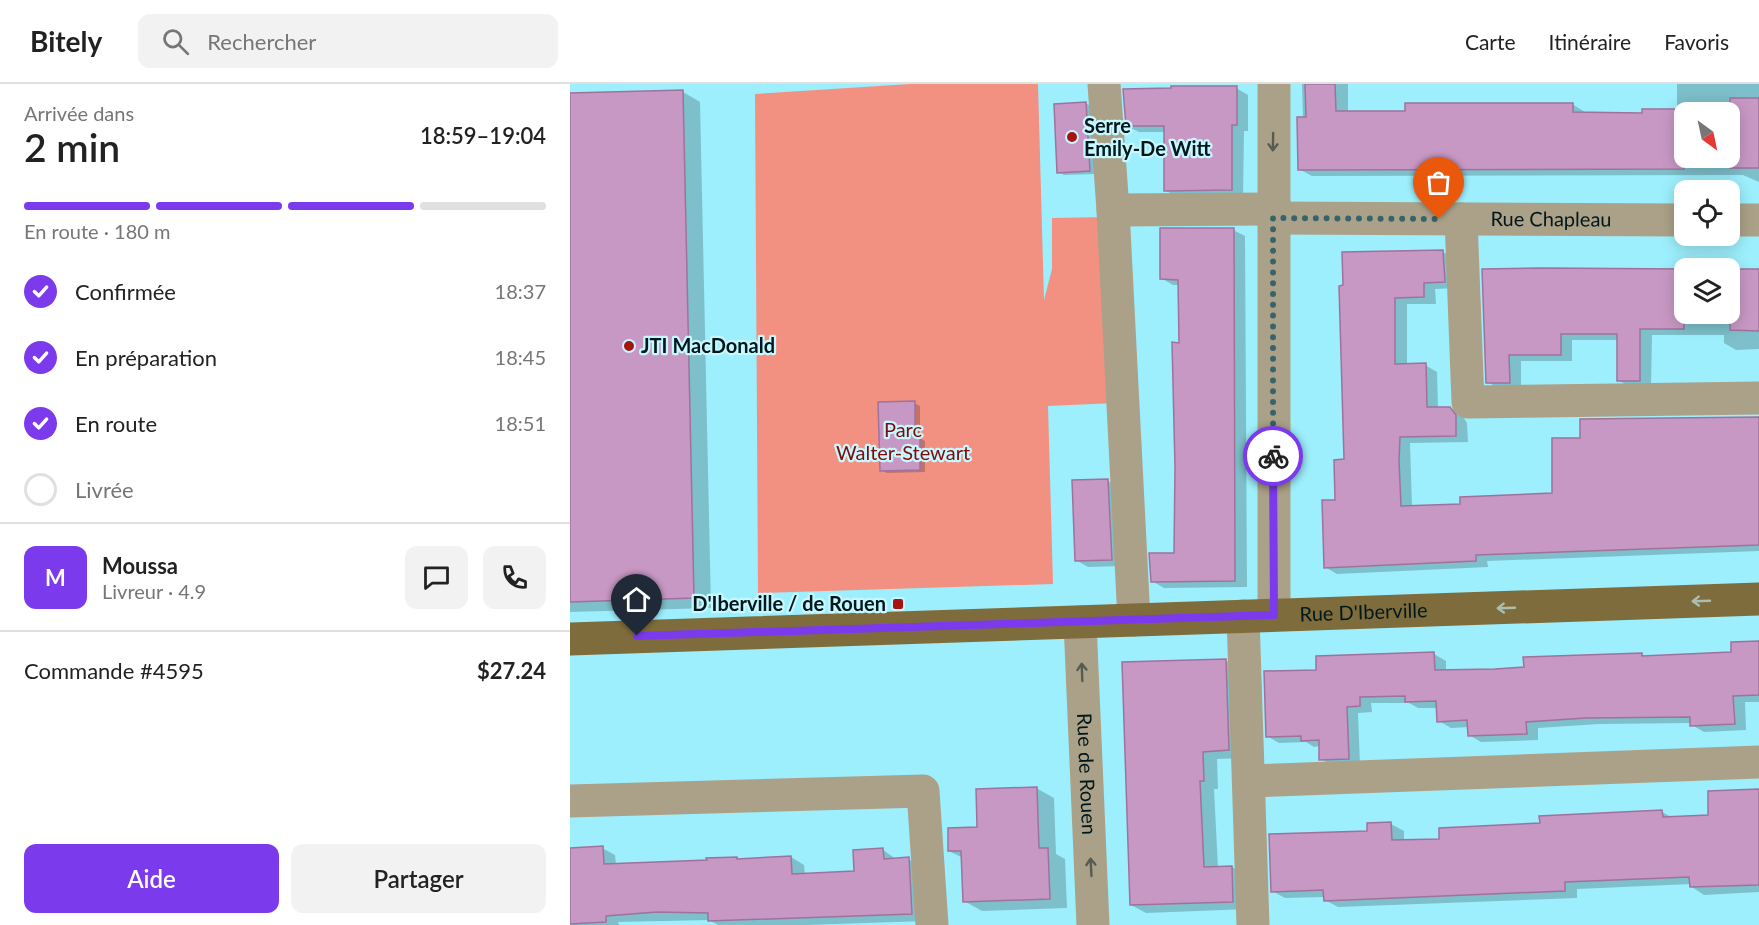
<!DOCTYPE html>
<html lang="fr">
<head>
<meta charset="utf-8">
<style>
  :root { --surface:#fff; --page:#f2f2f2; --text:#222; --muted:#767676; --line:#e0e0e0; --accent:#7c3aed }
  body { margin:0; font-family:Lato,sans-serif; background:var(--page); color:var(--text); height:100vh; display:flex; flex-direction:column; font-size:22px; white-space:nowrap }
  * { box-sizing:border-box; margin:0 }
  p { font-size:20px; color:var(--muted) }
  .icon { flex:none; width:33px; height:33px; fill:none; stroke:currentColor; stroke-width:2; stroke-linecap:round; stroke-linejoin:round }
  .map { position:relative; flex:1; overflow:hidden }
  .drawer { display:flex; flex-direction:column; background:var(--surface); width:570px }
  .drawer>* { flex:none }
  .needle { width:39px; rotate:147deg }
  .fabs { position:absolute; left:1104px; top:18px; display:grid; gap:12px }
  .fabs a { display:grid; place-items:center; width:66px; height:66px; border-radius:12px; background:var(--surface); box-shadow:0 3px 15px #0003; font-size:30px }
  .pin { position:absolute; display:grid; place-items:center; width:51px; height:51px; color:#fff; margin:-62px -26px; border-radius:50% 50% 50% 0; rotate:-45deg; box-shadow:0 0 6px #0007 }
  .pin .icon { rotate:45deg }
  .courier { position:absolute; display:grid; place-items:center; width:60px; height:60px; margin:-30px; border:4px solid #7c3aed; border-radius:50%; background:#fff; color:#222; box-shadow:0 2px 8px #0007 }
  .overview em { font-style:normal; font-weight:600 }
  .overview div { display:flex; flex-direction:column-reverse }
  .overview { display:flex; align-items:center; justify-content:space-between; height:102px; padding:0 24px }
  h1 { font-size:39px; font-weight:600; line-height:45px }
  .bar { display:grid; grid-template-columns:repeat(4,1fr); gap:9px 6px; align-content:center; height:72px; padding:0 24px }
  .bar i { height:8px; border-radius:4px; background:var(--line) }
  .bar .current { background:var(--accent) }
  .bar p { grid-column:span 4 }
  .line { display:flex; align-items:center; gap:15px; padding:0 24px; border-top:2px solid var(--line) }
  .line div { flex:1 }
  .round { display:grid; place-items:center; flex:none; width:63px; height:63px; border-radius:12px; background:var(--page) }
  ol { padding:0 24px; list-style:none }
  li { display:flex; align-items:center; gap:18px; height:66px }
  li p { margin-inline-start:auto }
  li .icon { padding:6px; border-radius:50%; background:var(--accent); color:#fff; stroke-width:4 }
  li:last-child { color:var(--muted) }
  li i { width:33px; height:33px; border:3px solid var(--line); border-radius:50% }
  .action { display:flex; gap:12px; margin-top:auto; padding:12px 24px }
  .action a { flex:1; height:69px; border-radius:12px; background:var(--accent); color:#fff; font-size:24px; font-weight:600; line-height:69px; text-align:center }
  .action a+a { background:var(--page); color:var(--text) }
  header { display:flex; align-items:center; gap:36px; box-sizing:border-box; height:84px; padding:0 30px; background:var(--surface); border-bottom:2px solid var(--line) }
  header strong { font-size:28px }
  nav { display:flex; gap:33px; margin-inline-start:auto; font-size:21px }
  .search { width:420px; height:54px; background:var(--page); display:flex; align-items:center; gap:15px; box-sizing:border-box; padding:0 21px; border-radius:12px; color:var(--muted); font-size:22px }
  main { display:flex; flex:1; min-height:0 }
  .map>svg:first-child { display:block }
  .green { fill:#f29082 }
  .shadow { fill:#0003; fill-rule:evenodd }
  .building { fill:#c898c4; stroke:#9f729c; stroke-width:1.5 }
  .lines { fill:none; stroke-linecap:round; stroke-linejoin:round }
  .minor { stroke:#aba188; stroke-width:33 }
  .major { stroke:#7f6c3c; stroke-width:33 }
  .oneway { stroke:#565c52 }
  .oneway2 { stroke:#aabfb1 }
  .done { stroke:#37636b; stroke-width:6; stroke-dasharray:0 10.8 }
  .route { stroke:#7c3aed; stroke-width:8 }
  .poi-dot { fill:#a7140f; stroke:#c7f7ff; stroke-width:2 }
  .labels { text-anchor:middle; stroke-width:4.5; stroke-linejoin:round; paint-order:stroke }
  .poi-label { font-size:20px; font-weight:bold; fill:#00181c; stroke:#c7f7ff; text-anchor:start }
  .street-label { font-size:20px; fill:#00181c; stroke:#c7f7ff }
  .park-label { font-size:20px; fill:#7f0b08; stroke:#c7f7ff }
</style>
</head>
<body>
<header>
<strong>Bitely</strong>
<div class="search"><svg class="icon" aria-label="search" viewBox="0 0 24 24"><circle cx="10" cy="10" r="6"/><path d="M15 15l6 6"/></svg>Rechercher</div>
<nav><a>Carte</a><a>Itinéraire</a><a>Favoris</a></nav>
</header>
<main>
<section class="drawer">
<div class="overview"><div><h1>2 min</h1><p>Arrivée dans</p></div><em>18:59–19:04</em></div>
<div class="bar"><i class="current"></i><i class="current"></i><i class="current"></i><i></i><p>En route · 180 m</p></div>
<ol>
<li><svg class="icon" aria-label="check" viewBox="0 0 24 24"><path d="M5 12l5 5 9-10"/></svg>Confirmée<p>18:37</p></li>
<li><svg class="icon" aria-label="check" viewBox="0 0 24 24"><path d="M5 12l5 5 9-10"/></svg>En préparation<p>18:45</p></li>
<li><svg class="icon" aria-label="check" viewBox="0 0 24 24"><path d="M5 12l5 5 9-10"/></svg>En route<p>18:51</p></li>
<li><i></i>Livrée</li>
</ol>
<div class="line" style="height:108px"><b class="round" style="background:var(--accent);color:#fff">M</b><div><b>Moussa</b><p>Livreur · 4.9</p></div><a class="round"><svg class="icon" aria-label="chat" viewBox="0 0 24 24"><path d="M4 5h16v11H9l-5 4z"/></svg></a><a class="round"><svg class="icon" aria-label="phone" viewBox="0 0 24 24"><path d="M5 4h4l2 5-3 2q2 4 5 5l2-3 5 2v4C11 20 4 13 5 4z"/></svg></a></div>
<div class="line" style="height:78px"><div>Commande #4595</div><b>$27.24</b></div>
<div class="action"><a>Aide</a><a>Partager</a></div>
</section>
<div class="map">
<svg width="1189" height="841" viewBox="0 0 1189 841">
  <rect width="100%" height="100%" fill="#9deffd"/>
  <!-- green -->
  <path class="green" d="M340 0H468L474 216 482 185V134L539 133 546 319 478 322 483 500 188 509 185 10Z"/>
  <!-- shadow -->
  <path class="shadow" d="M732 0H778V28H836L1002 20 1015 28V30H1074L1107 26V0H1189V98L1173 91 742 92 729 85 733 35ZM1114 28H1160V74H1114Z
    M666 4 678 11V47H674L673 113H607L595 106V48H569L557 42Z
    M113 8 130 18 141 524 0 528V11Z
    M516 19 522 23 525 90 494 91 488 88 486 21Z
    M663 146 675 152 677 503 594 504 582 497 605 471 611 260 609 201H603L591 194Z
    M873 168 885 175 886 204 865 205 866 220H837V281H855L867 288 868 324H880L892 331 897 339 898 358 840 359 842 423 891 421 983 410 1011 355V337L1189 334V467L917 477 918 483 767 490 755 483 776 377 770 203Z
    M913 186H1114V230H1160V187H1189V265L1166 266 1154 259V251H1082L1081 303H1060L1048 296 1049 256H1002V277H951V304L929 305 918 298Z
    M344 319 350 322V354L355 357V388L317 389 311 386Z
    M538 397 550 404 554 482 518 483 506 476Z
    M1189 558V618H1175L1176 646 1134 648 1122 641V639L1029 640 968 644V656L911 658 899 651V643L881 644 869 637 868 624H848L839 619H801L802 628 788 629 790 681 763 682 751 675 750 662 744 663 736 658 709 659 697 652 748 587 864 570 876 577V588L956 585 1072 570 1077 573 1163 570 1162 560Z
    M655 576 670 585 673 674 647 675 648 705H644L648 784 662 783 677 791 678 825 576 829 561 821Z
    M466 704 484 714 486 770 495 775 497 824 412 827 394 817 393 774 379 767Z
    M1189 707V808L1134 811 1122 803 1121 800 1007 805V814L768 823 755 816V813L715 814 702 807 799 748 821 740 834 747V758L871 756 971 741 1092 728 1103 734 1139 733V709Z
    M32 764 45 771 46 781 166 774 169 776 221 773 234 781 235 791 286 789 313 766 326 775H338L352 782 355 837 236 841H148L139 836 48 838 49 841H0V765Z"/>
  <!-- building -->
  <path class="building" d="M735 0H765L766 27H835V19H1003V28L1072 29V25H1114V85L728 86 727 33H736Z
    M601 2H667V41H662V106L594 107V42H556L553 5 601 4Z
    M113 6 124 514 0 518V9Z
    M1160 14H1189V84H1160Z
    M516 18 520 87 487 89 484 20Z
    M590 144H664L665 497 581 498 579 469H604L605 383 602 258 609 259 608 196 590 195Z
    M873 166 875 198 854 199V213L825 214V280L856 279 857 323H880L886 331V352L830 353 829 377 831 422 890 420V413L982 409V354H1010V335L1189 333V461L906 471V477L754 484 752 416H765L764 376 774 375 769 202 773 201 772 168Z
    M972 184 1114 185V245H1070V297H1047V250H991V271H939L940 299H916L912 185Z
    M1160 185H1189V247L1160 246Z
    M345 317V352H350V386L310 387 308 318Z
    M538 395 542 476 505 477 502 396Z
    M1189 557V611L1163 612 1165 640 1120 642V633L1016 634 956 638 957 650 898 652 897 636 867 638 866 617 835 618V612L790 613V622L777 623 779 675 749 676V656L731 657V652L696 653 694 587 746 586V572L864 568 865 586 925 585 954 583 953 573 1072 569V572L1161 568V558Z
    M656 575 659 666 633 668 634 697H630L634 783 662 782 663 818 560 821 552 578Z
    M467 703 469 764H478L480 815 393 818 391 767H378V744L407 743 406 705Z
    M1189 705V801L1120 803 1119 793 995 798V807L754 817 753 806 701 808 699 750 797 747V739L821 738 822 756 869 755V744L970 739 969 732 1092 726 1093 733 1138 731V707Z
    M33 762 34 780 137 776 136 774 167 773V775L221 772 222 790 284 787 283 766 313 764 314 775 339 773 342 830 138 837V829L87 828 36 832V838L0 840V764Z"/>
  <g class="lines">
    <!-- minor -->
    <g class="minor">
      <path d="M534 0 543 126 564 536"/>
      <path d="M543 126 703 125"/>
      <path id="s1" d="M703 134 1114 136"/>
      <path d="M891 135 898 318 1189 314"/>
      <path d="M1160 136H1189"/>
      <path d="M704 531V0"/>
      <path d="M673 532 683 841"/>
      <path id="s2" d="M510 538 523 841"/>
      <path d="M679 697 1189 678"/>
      <path d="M0 717 353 707 362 841"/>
    </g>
    <!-- major -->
    <path class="major" id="s3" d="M0 555 1189 515"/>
  </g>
  <!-- one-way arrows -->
  <defs><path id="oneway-shaft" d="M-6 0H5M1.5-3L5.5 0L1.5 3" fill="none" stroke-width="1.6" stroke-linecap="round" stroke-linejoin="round" transform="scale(1.5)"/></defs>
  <g class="oneway">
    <use href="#oneway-shaft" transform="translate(703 58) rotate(91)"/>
    <use href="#oneway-shaft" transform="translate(512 588) rotate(-92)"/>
    <use href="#oneway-shaft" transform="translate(521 783) rotate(-93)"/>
  </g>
  <g class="oneway2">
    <use href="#oneway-shaft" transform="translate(1131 517) rotate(178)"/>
    <use href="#oneway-shaft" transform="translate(936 524) rotate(178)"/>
  </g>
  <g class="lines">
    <!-- done -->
    <path class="done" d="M703 372V134L869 135"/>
    <!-- route -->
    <path class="route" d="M67 552 704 531 703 372"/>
  </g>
  <!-- markers -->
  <g class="poi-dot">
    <circle cx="502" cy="53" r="6"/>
    <circle cx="59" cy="262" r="6"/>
    <rect x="322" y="514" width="12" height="12" rx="3"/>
  </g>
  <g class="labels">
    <!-- poi labels -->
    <g class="poi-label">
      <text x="514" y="49">Serre<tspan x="514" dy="23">Emily-De Witt</tspan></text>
      <text x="71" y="269">JTI MacDonald</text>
      <text x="316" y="527" text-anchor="end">D'Iberville / de Rouen</text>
    </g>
    <!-- street labels -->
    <g class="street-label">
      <text dy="7" stroke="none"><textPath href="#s1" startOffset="278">Rue Chapleau</textPath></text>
      <text dy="7" stroke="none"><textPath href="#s3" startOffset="794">Rue D'Iberville</textPath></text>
      <text dy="7" stroke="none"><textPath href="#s2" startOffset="152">Rue de Rouen</textPath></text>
    </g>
    <!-- park labels -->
    <g class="park-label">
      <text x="333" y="353">Parc<tspan x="333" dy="23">Walter-Stewart</tspan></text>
    </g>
  </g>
</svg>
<div class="fabs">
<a><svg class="needle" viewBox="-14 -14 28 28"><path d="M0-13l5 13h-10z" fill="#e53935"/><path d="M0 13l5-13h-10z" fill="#767676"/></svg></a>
<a><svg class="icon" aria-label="locate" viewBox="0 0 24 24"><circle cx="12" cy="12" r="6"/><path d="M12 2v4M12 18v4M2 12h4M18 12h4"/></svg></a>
<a><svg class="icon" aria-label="layers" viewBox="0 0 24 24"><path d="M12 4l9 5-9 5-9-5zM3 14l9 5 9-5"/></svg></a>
</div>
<div class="pin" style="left:869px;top:135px;background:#ea580c"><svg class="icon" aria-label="bag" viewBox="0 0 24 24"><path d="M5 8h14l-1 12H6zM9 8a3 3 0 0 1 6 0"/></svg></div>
<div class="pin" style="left:67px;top:552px;background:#1f2937"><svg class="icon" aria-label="home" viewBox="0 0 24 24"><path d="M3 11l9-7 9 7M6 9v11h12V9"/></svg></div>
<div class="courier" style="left:703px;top:372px"><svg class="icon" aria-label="bike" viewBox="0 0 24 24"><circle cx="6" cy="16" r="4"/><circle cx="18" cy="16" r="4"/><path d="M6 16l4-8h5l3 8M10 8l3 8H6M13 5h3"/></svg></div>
</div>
</main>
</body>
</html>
